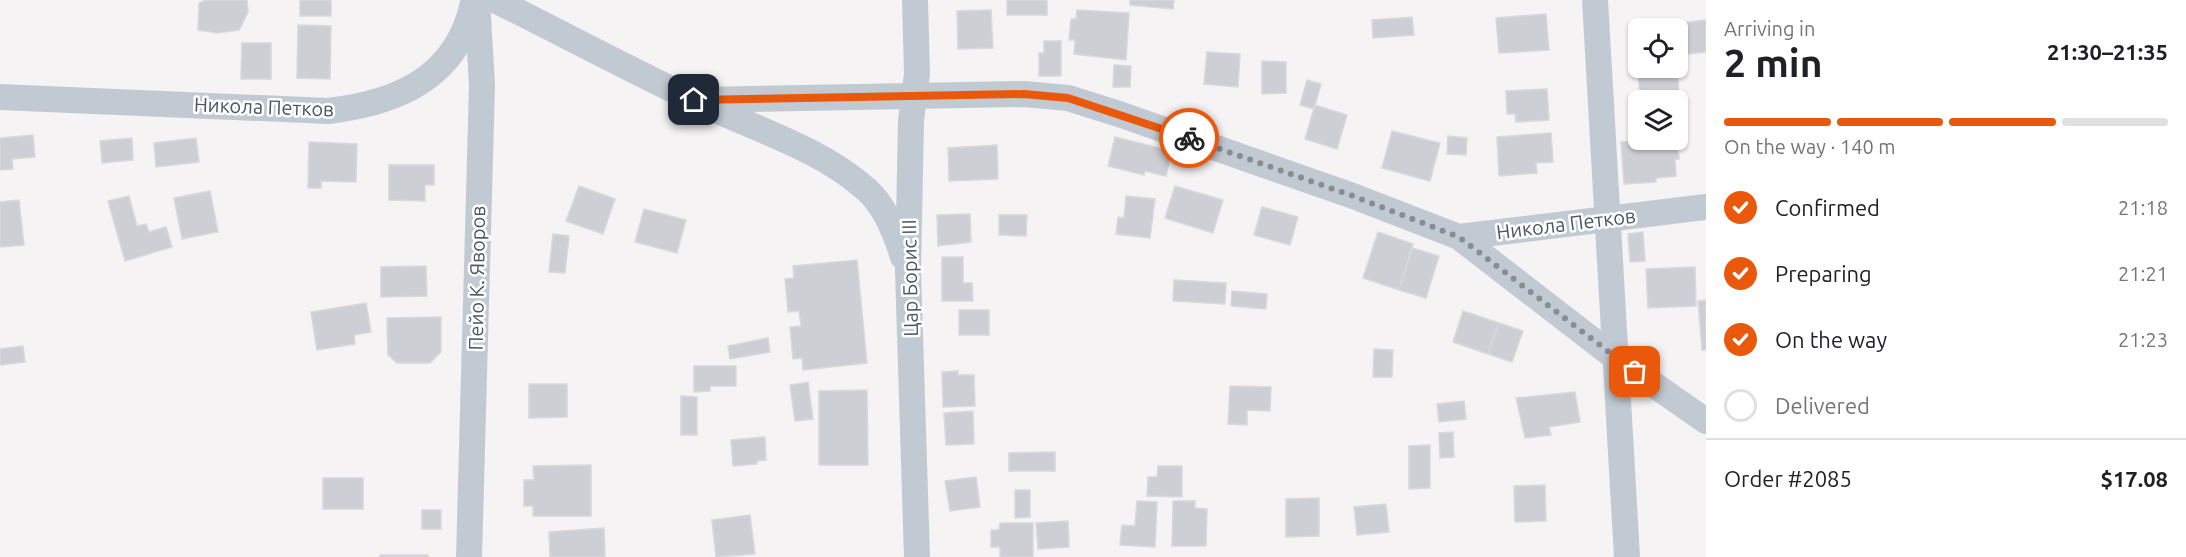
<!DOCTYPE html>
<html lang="en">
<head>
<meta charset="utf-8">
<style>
  :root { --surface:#fff; --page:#f2f2f2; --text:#202124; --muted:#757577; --line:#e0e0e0; --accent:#ea580c }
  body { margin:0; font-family:Ubuntu,sans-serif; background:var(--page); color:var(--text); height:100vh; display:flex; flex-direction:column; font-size:22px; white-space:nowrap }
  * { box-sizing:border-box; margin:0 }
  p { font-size:20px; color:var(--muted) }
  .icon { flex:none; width:33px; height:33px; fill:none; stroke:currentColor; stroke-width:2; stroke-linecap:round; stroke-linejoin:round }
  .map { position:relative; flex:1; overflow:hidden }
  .panel { display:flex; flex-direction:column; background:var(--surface); width:480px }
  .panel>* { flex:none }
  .fabs { position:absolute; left:1628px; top:18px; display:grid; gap:12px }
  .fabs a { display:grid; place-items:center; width:60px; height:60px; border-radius:9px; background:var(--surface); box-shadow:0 2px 4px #0004; font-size:30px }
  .pin { position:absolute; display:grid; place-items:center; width:51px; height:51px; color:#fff; margin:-26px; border-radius:12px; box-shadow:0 3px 9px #0006 }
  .courier { position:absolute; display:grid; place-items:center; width:60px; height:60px; margin:-30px; border:4px solid #ea580c; border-radius:50%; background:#fff; color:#222; box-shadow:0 2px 8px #0007 }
  .head em { font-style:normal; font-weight:700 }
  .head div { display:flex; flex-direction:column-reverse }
  .head { display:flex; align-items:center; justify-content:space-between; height:102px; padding:0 18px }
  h1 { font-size:39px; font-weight:700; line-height:45px }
  .bar { display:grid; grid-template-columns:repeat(4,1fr); gap:9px 6px; align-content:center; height:72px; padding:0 18px }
  .bar i { height:8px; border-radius:4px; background:var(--line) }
  .bar .current { background:var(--accent) }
  .bar p { grid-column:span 4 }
  .line { display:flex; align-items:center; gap:15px; padding:0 18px; border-top:2px solid var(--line) }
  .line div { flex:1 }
  ol { padding:0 18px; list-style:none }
  li { display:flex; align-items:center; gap:18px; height:66px }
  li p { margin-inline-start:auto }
  li .icon { padding:6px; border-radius:50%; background:var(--accent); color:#fff; stroke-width:4 }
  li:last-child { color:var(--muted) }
  li i { width:33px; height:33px; border:3px solid var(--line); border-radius:50% }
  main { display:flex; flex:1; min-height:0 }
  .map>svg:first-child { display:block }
  .building { fill:#cdcfd5; stroke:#d7d9de; stroke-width:1.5 }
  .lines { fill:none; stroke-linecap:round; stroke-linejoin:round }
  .minor { stroke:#c1cad2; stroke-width:26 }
  .done { stroke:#868d94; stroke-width:6; stroke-dasharray:0 10.8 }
  .route { stroke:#ea580c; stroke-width:8 }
  .labels { text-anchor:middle; stroke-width:5; stroke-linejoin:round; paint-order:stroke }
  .street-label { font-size:20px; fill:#4a5661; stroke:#fff }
</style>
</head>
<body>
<main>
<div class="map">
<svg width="1706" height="557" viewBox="0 0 1706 557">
  <rect width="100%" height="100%" fill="#f5f3f3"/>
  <!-- building -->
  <path class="building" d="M206 0H247L248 12 239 30 218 33 198 30 199 3Z
    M300 0H331V16H300Z
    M1007 0H1047V15H1007Z
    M1130 0H1174L1173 9 1130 5Z
    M991 10 993 48 958 49 957 11Z
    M1077 10 1129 13 1126 60 1074 54 1075 40H1069L1071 19H1076Z
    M1546 14 1549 50 1499 53 1496 18Z
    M1412 17 1414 35 1373 38 1372 20Z
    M1706 20V52L1686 54 1682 23Z
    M298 25 331 26 330 79 297 78Z
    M1044 41H1061V76H1039V53H1044Z
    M242 43H271V79H241Z
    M1207 52 1240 54 1238 87 1204 84Z
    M1637 53 1638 68H1677V62L1679 96 1640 99Z
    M1262 61 1286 62V93L1262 94Z
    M1114 65 1131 66 1130 87H1113Z
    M1307 80 1321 84 1314 109 1300 105Z
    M1547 89 1549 120 1516 122 1515 114H1507L1506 91Z
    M1315 105 1347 115 1337 149 1305 139Z
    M1392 131 1440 143 1430 181 1382 168Z
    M1551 133 1553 162 1536 163 1537 173 1499 176 1497 137Z
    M33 135 35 157 12 159 13 169 0 170V138Z
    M1448 136 1467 138 1466 155 1447 154Z
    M1115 137 1172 151 1166 176 1145 171 1144 175 1108 166Z
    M132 138 133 160 102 163 100 141Z
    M196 138 199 162 156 167 154 143Z
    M1677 138 1679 159H1675L1676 176 1656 178V182L1624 184 1621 142Z
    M309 142 357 144 356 182 321 181V188H308Z
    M997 145 998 179 949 181 948 148Z
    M389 165H434V185H425V201L389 200Z
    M579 186 615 199 603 234 566 221Z
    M1175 186 1223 200 1213 233 1165 218Z
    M210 191 218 232 182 239 174 198Z
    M129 196 137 226 146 224 149 232 166 227 172 247 125 261 108 201Z
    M1126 196 1155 199 1150 238 1116 234 1118 217 1124 218Z
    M19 200 24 245 0 247V202Z
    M1262 207 1298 217 1290 245 1254 235Z
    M644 209 686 220 677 253 635 242Z
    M970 214 971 242 938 246 937 215Z
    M999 215H1027L1026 236 999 235Z
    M1378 232 1413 244 1399 290 1363 278Z
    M1643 232 1645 261 1630 262 1628 234Z
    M553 234 569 236 565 273 549 272Z
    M1412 248 1439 256 1426 298 1399 290Z
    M942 257H963V283H972L973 301H942Z
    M857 260 867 363 803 370 802 358 793 359 790 327 801 326 799 311 788 312 785 279 794 278 793 266Z
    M426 266 427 296 381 297V267Z
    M1695 267 1696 306 1648 308 1646 269Z
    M1174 280 1226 283 1225 304 1173 301Z
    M1232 291 1267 294 1266 309 1231 306Z
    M1706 300V350H1702L1698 301Z
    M366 303 371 332 354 335 355 344 317 350 311 312Z
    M959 310H989V335H959Z
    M1463 311 1499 323 1488 354 1453 342Z
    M441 317V352L430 363H397L388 355 387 318Z
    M1499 323 1523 331 1512 362 1488 354Z
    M768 338 770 352 730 359 728 346Z
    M23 346 25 362 0 365V349Z
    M1374 349 1393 350 1392 377H1373Z
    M694 366H736V386H710V391L694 392Z
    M958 371V375H974L975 406 943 407 942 372Z
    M808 382 813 419 795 421 790 385Z
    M529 384H567V417L529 418Z
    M1230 386 1271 387 1270 411 1247 410V425L1228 424Z
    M867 390 868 465H819V391Z
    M1575 392 1580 422 1549 427 1551 435 1525 438 1516 398Z
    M681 396 697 397V435H681Z
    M1464 401 1466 419 1439 422 1437 404Z
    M973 411 974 444 946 445 944 413Z
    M1453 432 1454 457 1440 458 1439 433Z
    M765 437 766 460 757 461V464L733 466 731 440Z
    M1430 445V488L1409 489V446Z
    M1055 452V471H1009V453Z
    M591 465V516H533V506H524V480H534L533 466Z
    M1158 466H1182V497L1147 496 1148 477H1157Z
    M976 477 980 507 950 511 945 481Z
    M323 478H363V509H323Z
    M1545 485 1546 521 1515 522 1514 486Z
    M1015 490H1030V517L1015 518Z
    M1319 498V536L1286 537V499Z
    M1137 501 1157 502 1155 547 1120 545 1122 525 1135 526Z
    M1173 501H1195V508L1207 509 1206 546H1172Z
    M1386 504 1389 532 1357 535 1354 507Z
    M422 510H441V529H422Z
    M750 515 755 554 716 557 712 520Z
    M1068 521 1069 547 1038 549 1036 523Z
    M1000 523H1033V557H1000V547H991V530H999Z
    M604 528 605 557H550L549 532Z
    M380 555H428V557H380Z"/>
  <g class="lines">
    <!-- minor -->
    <path class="minor" d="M495 0C561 33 627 68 694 100 751 128 819 147 867 190 885 206 896 234 903 257
      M915 0 917 74 911 120 908 271 917 557
      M1595 0 1627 557
      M0 97 328 111C397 103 457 78 473 3
      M694 100 1024 94 1068 98 1119 114 1353 196 1459 237 1706 207
      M1459 237 1617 359 1706 421
      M469 557 482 85 477 0"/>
  </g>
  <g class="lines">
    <!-- done -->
    <path class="done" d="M1189 138 1353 196 1459 237 1635 372"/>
    <!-- route -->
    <path class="route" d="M694 100 1024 94 1068 98 1189 138"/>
  </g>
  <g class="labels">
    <!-- street labels -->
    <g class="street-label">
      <text transform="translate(264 107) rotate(2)" y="7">Никола Петков</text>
      <text transform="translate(1566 224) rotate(-7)" y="7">Никола Петков</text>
      <text transform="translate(477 278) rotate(-89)" y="7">Пейо К. Яворов</text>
      <text transform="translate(910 278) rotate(-91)" y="7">Цар Борис III</text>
    </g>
  </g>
</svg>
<div class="fabs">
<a><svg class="icon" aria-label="locate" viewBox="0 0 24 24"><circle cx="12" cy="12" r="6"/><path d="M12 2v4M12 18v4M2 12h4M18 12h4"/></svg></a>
<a><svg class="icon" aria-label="layers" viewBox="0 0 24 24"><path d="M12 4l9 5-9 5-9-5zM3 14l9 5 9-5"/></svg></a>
</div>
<div class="pin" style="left:1635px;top:372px;background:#ea580c"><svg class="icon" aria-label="bag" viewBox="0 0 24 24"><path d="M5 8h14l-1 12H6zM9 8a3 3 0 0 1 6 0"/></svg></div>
<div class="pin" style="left:694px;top:100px;background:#1f2937"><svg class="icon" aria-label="home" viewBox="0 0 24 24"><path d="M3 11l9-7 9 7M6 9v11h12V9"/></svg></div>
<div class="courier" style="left:1189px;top:138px"><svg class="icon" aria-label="bike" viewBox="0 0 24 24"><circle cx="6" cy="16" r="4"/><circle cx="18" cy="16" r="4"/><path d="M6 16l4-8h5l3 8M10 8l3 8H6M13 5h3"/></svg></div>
</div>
<section class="panel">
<div class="head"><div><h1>2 min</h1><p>Arriving in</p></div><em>21:30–21:35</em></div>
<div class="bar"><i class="current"></i><i class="current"></i><i class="current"></i><i></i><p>On the way · 140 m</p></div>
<ol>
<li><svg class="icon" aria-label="check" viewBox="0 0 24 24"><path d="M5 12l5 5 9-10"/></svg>Confirmed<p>21:18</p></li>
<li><svg class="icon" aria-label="check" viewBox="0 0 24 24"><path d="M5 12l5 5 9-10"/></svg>Preparing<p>21:21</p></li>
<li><svg class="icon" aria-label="check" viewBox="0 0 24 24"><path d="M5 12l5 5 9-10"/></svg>On the way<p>21:23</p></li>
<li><i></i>Delivered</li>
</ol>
<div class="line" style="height:78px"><div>Order #2085</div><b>$17.08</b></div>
</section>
</main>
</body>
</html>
